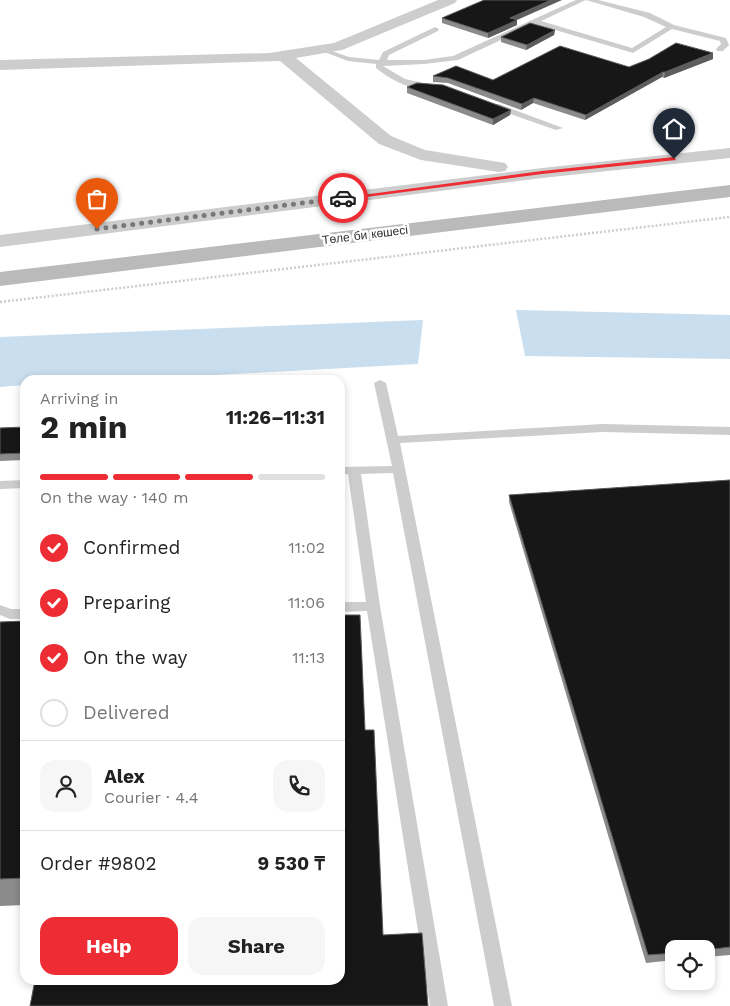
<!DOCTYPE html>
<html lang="en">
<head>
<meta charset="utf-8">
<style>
  :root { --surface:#fff; --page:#f6f6f6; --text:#222; --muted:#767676; --line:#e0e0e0; --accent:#ed2c33 }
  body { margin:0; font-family:"Work Sans",sans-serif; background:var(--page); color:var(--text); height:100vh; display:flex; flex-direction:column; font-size:19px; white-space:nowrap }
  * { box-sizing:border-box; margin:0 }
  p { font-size:16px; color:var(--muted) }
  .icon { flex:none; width:28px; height:28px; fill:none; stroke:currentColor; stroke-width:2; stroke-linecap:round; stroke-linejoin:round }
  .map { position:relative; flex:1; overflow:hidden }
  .sheet { position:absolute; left:20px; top:375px; width:325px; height:610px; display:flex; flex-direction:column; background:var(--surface); border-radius:15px; box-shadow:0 2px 8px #0003 }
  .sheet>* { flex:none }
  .tools { position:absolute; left:665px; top:940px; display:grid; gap:10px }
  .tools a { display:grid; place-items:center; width:50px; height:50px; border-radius:10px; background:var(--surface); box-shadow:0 2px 8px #0003; font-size:25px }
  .pin { position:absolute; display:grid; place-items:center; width:42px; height:42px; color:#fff; margin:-51px -21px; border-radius:50% 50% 50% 0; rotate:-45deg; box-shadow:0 0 5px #0007 }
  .pin .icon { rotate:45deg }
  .courier { position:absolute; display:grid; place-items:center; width:50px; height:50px; margin:-25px; border:4px solid #ed2c33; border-radius:50%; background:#fff; color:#222; box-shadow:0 1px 6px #0007 }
  .headline em { font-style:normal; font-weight:700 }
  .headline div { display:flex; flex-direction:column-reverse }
  .headline { display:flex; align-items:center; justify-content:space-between; height:85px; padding:0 20px }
  h1 { font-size:32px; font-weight:700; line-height:38px }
  .bar { display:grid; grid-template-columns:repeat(4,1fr); gap:8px 5px; align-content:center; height:60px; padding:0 20px }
  .bar i { height:6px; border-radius:4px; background:var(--line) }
  .bar .selected { background:var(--accent) }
  .bar p { grid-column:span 4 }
  .line { display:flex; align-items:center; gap:12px; padding:0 20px; border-top:1px solid var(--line) }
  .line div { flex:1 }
  .round { display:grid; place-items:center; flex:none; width:52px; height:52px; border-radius:15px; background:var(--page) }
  ol { padding:0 20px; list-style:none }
  li { display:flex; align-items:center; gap:15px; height:55px }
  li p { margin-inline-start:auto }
  li .icon { padding:5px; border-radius:50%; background:var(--accent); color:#fff; stroke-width:4 }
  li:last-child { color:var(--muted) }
  li i { width:28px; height:28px; border:2px solid var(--line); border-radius:50% }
  .action { display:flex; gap:10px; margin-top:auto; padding:10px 20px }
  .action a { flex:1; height:58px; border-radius:15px; background:var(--accent); color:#fff; font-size:20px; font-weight:700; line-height:58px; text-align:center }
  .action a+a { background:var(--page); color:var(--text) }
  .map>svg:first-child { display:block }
  .water { fill:#c9deee }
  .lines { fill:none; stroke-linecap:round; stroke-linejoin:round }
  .path { stroke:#cdcdcd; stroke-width:2.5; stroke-dasharray:2 2; stroke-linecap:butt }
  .lane { fill:#cdcdcd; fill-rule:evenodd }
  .street { fill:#cdcdcd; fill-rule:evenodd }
  .secondary { fill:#bababa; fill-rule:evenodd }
  .wall { fill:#8b8b8b }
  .shaded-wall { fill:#5d5d5d }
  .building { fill:#171717; stroke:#5d5d5d }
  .route { fill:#ed2c33 }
  .done { stroke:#787878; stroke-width:5; stroke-dasharray:0 9 }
  .labels { text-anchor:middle; stroke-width:5; stroke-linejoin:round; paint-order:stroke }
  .far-street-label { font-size:12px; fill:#303030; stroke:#fff }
</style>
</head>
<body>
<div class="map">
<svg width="730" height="1006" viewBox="0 0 730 1006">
  <rect width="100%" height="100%" fill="#fff"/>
  <!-- water -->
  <path class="water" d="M516 310 730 315V359L525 356Z
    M423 320 418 364 125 380H25V385L0 387V337Z"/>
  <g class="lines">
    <!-- path -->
    <path class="path" d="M0 302 730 217"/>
    <!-- lane -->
    <path class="lane" d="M576 0H586L541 21 632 48 666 27 644 17 586 0H598L650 13 674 25 726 38 729 45 723 51H717L716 49 721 44 720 41 672 29 633 53 535 24 458 60 424 64 383 66 405 79 433 85V89C413 92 391 80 376 68V64L348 61 319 50 323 48 349 57 379 60 383 52 435 27 439 29 438 31 389 55 387 60H424L453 56Z
      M493 104H499L563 128 556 130 493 108Z
      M380 380 386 383 398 436 603 424 730 427V435L603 432 400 443 512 1006H494L393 473 361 474 380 606 448 1006H430L367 611 340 612V602H366L348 474 340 475V467L392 466 374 383Z
      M25 480V488L0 489V481Z
      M0 605 11 609H25V619H10L0 615Z"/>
    <!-- street -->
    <path class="street" d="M438 0H457L455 3 342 50 296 58 391 136 425 150 505 163 508 167 505 171 499 172 421 160 379 144 280 61 0 70V60L269 53 334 43Z
      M730 148V158L542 178 0 247V235L542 168Z"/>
    <!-- secondary -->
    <path class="secondary" d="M730 185V197L0 286V272Z"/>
  </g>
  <!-- wall -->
  <path class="wall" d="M442 18 517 20V25L488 38 442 23Z
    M555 30 554 35 526 50 501 42V37Z
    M713 59 664 78 662 77 585 120 533 103 521 110 448 83 433 82V76L493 80Z
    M407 87 511 110 510 115 493 125 407 93Z
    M25 427V460L0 461V428Z
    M730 480V955L706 957V949H674V960L646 963 509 502V495Z
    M25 621V905L0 906V622Z"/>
  <!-- shaded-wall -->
  <path class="shaded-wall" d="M551 0H562L517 20V25L488 38V33L510 18Z
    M555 30 554 35 526 50 527 45Z
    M713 53V59L664 78 665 72Z
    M663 72 662 77 585 120 586 115Z
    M534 98 533 103 521 110 522 104Z
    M511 110 510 115 493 125V119Z"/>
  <!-- building -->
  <path class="building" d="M484 0H551L510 18 517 20 488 33 442 18Z
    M530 23 555 30 527 45 501 37Z
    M676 43 713 53 665 72H663L586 115 534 98 522 104 448 78 433 76 456 66 493 80 560 46 629 67 649 59Z
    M417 83 443 85 511 110 493 119 407 87Z
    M25 427V453L0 454V428Z
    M730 480V947L706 950V949H674V953L648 955 509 495Z
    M340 615H360L365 730H374L383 935 422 933 428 1006H30L35 980H340Z
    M25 621V878L0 879V622Z"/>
  <!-- route -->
  <path class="route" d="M674 157 676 160 542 174 343 200 340 198 542 171Z"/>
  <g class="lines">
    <!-- done -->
    <path class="done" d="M97 229 343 198"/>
  </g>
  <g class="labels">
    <!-- far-street labels -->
    <g class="far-street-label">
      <text transform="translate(365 235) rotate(-7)" y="4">Төле би көшесі</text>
    </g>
  </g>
</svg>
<div class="tools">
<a><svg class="icon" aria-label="locate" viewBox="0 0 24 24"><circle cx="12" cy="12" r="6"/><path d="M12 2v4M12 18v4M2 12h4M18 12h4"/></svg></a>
</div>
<div class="pin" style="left:97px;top:229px;background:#ea580c"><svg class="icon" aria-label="bag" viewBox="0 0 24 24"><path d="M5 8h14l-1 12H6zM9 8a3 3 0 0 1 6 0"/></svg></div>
<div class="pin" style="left:674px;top:159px;background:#1f2937"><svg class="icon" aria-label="home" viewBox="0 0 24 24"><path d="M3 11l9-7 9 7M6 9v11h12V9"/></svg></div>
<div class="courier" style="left:343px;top:198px"><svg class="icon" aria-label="car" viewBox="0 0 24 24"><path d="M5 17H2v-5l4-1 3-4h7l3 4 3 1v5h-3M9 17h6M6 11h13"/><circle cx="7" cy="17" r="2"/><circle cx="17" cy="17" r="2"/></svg></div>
<section class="sheet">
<div class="headline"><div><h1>2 min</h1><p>Arriving in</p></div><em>11:26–11:31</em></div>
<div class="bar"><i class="selected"></i><i class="selected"></i><i class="selected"></i><i></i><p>On the way · 140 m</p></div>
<ol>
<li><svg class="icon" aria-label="check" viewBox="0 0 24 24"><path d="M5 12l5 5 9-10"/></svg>Confirmed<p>11:02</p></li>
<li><svg class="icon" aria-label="check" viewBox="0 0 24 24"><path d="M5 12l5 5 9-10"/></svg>Preparing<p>11:06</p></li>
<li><svg class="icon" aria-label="check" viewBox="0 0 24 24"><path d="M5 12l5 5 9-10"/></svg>On the way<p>11:13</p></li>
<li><i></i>Delivered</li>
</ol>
<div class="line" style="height:90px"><a class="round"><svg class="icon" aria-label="person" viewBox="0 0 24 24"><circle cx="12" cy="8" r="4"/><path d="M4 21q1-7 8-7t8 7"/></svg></a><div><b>Alex</b><p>Courier · 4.4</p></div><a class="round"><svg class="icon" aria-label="phone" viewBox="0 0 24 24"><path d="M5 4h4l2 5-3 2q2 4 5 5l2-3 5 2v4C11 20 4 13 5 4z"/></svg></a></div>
<div class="line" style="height:65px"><div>Order #9802</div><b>9 530 ₸</b></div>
<div class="action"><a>Help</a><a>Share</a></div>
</section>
</div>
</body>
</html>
